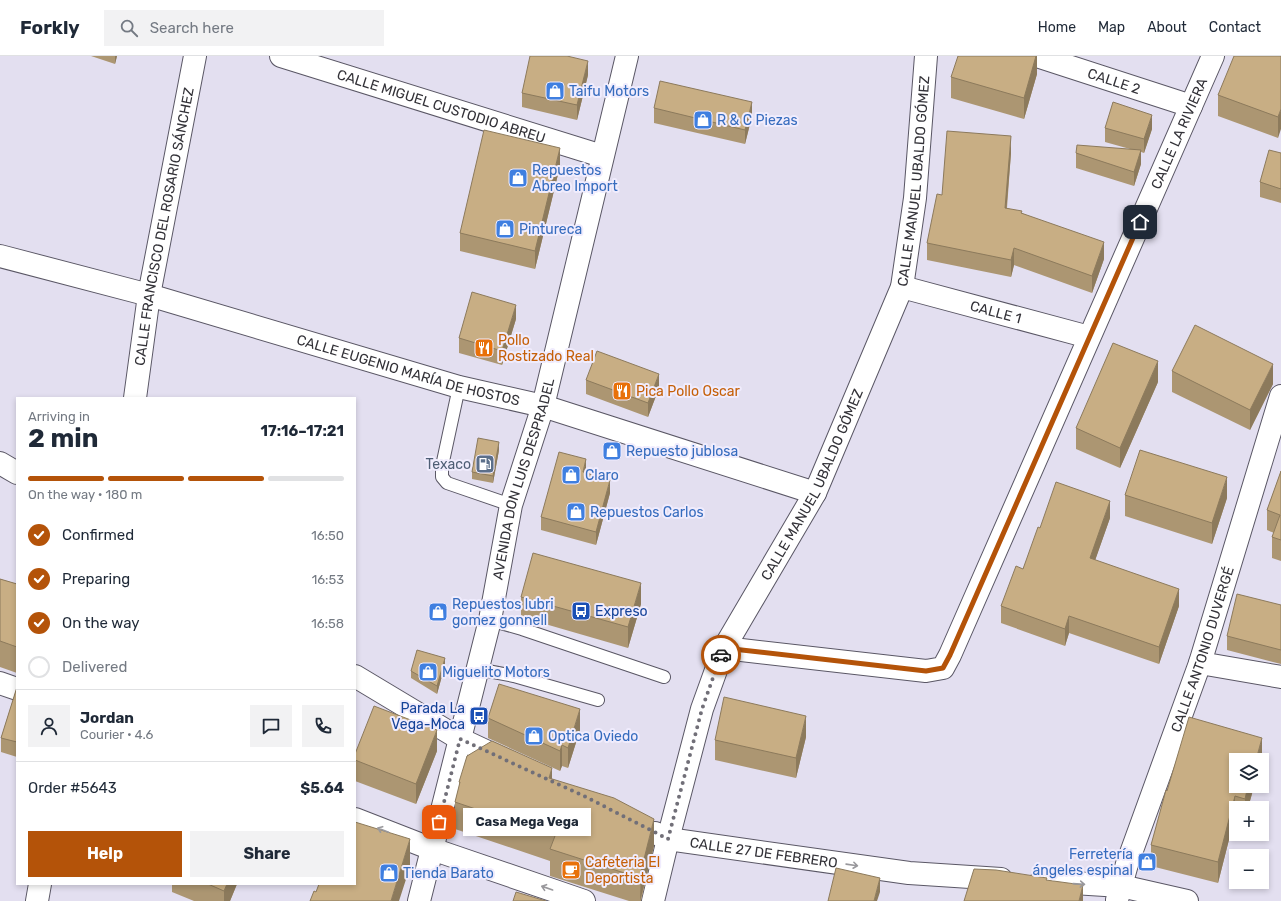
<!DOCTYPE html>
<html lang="en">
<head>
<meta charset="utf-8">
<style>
  :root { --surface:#fff; --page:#f2f2f3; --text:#1f2937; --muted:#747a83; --line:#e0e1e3; --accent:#b45309 }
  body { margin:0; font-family:Rubik,sans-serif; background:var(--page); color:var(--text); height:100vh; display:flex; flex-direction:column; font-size:15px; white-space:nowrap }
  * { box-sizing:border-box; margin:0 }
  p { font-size:13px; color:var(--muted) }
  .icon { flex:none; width:22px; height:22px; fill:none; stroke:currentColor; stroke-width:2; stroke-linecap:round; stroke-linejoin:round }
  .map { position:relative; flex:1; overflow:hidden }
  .details { position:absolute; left:16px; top:341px; width:340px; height:488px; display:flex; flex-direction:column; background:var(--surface); border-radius:0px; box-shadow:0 2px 6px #0003 }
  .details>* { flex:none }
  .tools { position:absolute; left:1229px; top:697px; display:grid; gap:8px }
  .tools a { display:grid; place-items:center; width:40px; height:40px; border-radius:0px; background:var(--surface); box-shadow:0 2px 6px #0003; font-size:20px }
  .pin { position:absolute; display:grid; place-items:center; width:34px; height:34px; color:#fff; margin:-17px; border-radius:8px; box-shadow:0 2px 6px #0006 }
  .courier { position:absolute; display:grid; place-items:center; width:40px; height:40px; margin:-20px; border:3px solid #b45309; border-radius:50%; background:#fff; color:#222; box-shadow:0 1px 5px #0007 }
  .bubble { position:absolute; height:28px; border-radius:0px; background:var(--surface); box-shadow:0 2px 6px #0003; font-size:13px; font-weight:700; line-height:28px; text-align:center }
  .overview em { font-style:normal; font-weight:700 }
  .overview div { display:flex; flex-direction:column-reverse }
  .overview { display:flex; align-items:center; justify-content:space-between; height:68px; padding:0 12px }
  h1 { font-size:26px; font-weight:700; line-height:30px }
  .bar { display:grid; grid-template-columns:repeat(4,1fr); gap:6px 4px; align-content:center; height:48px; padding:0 12px }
  .bar i { height:5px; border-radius:3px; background:var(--line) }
  .bar .active { background:var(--accent) }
  .bar p { grid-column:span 4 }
  .line { display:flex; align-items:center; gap:10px; padding:0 12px; border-top:1px solid var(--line) }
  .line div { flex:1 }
  .round { display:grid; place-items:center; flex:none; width:42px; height:42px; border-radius:0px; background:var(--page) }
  ol { padding:0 12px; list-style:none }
  li { display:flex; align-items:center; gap:12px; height:44px }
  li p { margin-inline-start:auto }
  li .icon { padding:4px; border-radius:50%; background:var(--accent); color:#fff; stroke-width:4 }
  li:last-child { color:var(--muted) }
  li i { width:22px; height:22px; border:2px solid var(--line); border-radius:50% }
  .action { display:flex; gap:8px; margin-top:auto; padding:8px 12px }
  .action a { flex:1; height:46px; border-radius:0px; background:var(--accent); color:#fff; font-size:16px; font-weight:700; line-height:46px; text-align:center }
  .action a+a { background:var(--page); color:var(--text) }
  header { display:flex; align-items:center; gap:24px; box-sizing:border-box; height:56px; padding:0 20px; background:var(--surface); border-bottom:1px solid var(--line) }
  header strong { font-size:19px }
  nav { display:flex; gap:22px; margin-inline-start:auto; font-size:14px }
  .search { width:280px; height:36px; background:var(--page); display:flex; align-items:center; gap:10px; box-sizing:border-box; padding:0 14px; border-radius:0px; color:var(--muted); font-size:15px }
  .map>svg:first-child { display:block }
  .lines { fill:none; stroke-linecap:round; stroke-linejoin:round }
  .lane-casing { stroke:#5a5765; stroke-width:14 }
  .street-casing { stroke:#5a5765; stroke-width:24 }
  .secondary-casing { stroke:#5a5765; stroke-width:24 }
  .lane { stroke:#fff; stroke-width:12 }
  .street { stroke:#fff; stroke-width:22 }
  .secondary { stroke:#fff; stroke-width:22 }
  .wall { fill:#ac9672 }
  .shaded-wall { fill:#8c7a5c }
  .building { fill:#c8ae84; stroke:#8c7a5c }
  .oneway { stroke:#99989c }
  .done { stroke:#716f78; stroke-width:4; stroke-dasharray:0 7.2 }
  .route { stroke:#b45309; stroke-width:5 }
  .labels { text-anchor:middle; stroke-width:4; stroke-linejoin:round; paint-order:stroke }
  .street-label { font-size:14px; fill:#333238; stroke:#f0ecfd }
  .shop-label { font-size:14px; fill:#366cbe; stroke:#f0ecfd; text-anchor:start }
  .food-label { font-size:14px; fill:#c56008; stroke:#f0ecfd; text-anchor:start }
  .service-label { font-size:14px; fill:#4e5e75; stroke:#f0ecfd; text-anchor:end }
  .transit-label { font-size:14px; fill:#164399; stroke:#f0ecfd; text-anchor:start }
</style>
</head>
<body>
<header>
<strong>Forkly</strong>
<div class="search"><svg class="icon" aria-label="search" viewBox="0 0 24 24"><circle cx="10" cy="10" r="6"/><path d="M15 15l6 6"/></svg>Search here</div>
<nav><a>Home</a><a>Map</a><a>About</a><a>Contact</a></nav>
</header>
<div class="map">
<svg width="1281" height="845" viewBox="0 0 1281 845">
  <rect width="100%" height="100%" fill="#e3dff0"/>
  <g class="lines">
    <defs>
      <path id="lane" d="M459 331 442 410V421L447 427 511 449
        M490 564 522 573 664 621
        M477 613 514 620 598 644"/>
      <g id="street">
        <path id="s1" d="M281 0 602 100"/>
        <path id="s2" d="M1037 0 1191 50"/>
        <path id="s3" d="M902 231 1089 281"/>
        <path id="s4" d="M135 342 149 239 195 0"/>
        <path d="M543 350 815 437"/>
        <path d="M0 407 17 417"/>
        <path id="s5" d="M724 592 926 615 943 612 950 599 1213 0"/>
        <path d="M1200 607 1281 621"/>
        <path d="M355 620 460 683 507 705"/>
        <path d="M0 627 17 633"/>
        <path d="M355 763 432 793"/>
        <path id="s6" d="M655 777 668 783 909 817 1001 823"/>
        <path d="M1041 825 1121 830 1187 845"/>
        <path id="s7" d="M1117 844 1127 808 1200 607 1281 340"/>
        <path d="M37 845 40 828"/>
        <path id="s8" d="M653 845 668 783 702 653 724 592 815 437 902 231 915 142 926 0"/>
      </g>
      <g id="secondary">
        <path id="s9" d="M0 200 149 239 459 331 543 350"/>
        <path d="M432 793 584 845"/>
        <path id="s10" d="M419 845 490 564 511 449 543 350 627 0"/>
      </g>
    </defs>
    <!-- lane casing -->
    <use href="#lane" class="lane-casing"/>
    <!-- street casing -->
    <use href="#street" class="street-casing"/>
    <!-- secondary casing -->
    <use href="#secondary" class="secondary-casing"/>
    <!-- lane -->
    <use href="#lane" class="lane"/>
    <!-- street -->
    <use href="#street" class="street"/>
    <!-- secondary -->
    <use href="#secondary" class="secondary"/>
  </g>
  <!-- wall -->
  <path class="wall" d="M91 0H117L115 8Z
    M1037 0V18L1024 63 951 42V21Z
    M1281 0 1278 82 1218 60V39Z
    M588 19 577 64 522 51V37Z
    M654 52 752 60 745 88 654 67Z
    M1105 72 1152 73 1144 97 1141 96V108L1134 130 1076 112V97L1130 93 1105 86Z
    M1011 97 1007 152 1022 157 1104 203 1092 237 1014 209 1011 221 927 204V187L942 139Z
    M1281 97V147L1260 141V126Z
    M560 110 535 213 460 195V177Z
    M516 263 502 309 459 297V282Z
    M1172 315 1273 328 1250 374 1172 336Z
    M586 324 659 332 648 361 586 338Z
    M1158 326 1120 412 1076 393V372Z
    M499 394 493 427 472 423V416Z
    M1281 415V505L1272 502V481L1274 477 1267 474V454Z
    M586 416V417L610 437 596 489 541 474V461Z
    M1125 439 1227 442 1212 488 1125 460Z
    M1110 462 1095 504 1179 550 1159 608 1069 577 1065 590 1001 567V550L1023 513 1040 472Z
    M0 523 17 528V617L0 611Z
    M521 541 641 548 628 592 521 561Z
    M1281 549V608L1227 594V580Z
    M445 609 437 638 411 622V615Z
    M17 631V701L1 696V682Z
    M488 662 580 674 568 712 562 710 560 715 488 682Z
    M806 681 796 722 715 704V684Z
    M437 695 416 748 355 725V698Z
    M1262 703 1248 752H1236V761L1235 760 1218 827 1151 810V789L1167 735Z
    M552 723 654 790 641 845H629L550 820V805L455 773V746L459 733V726Z
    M172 828H237L230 845H194L172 836Z"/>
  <!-- shaded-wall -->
  <path class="shaded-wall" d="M115 0H117L115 8Z
    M1036 0H1037V18L1024 63V42Z
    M588 5V19L577 64V49Z
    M752 46V60L745 88V74Z
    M1281 53V73L1278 82V61Z
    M1152 59V73L1144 97V83Z
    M1011 80V97L1005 169V152Z
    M560 92V110L535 213V195Z
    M1141 94V108L1134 130V116Z
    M1104 186V203L1092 237V220Z
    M1014 192V209L1011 221V204Z
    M516 249V263L502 309V295Z
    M1158 305V326L1120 412V392Z
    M1273 308V328L1250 374V354Z
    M659 318V332L648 361V347Z
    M499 386V394L493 427V420Z
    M586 403V416L583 430V416Z
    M1227 421V442L1212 488V467Z
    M610 424V437L596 489V476Z
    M1110 445V462L1090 519V502Z
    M641 527V548L628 592V571Z
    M1179 533V550L1159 608V591Z
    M1069 560V577L1065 590V573Z
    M445 602V609L437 638V630Z
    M580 653V674L568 712V692Z
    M806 660V681L796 722V702Z
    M437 674V695L416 748V728Z
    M1262 682V704H1256Z
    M562 689V710L560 715V695Z
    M552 712V739L549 722Z
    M1248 730H1254L1248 752H1245V743Z
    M1235 740V760L1218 827V806Z
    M654 763V790L640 845 641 815Z
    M410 783V811L399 845H391Z
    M880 822V836L877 845H874Z
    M227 828H237L230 845H224V835Z
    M1083 829V845H1079Z"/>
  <!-- building -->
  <path class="building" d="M530 0H567L588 5 577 49 522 37Z
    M958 0H1036L1024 42 951 21Z
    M1234 0H1281V53L1278 61 1218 39Z
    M660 25 752 46 745 74 654 52Z
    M1113 46 1152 59 1144 83 1105 72Z
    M484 74 560 92 535 195 460 177Z
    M947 75 1011 80 1005 152 1022 155 1021 157 1104 186 1092 220 1014 192 1011 204 927 187 937 138 942 139Z
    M1077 89 1141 94 1134 116 1076 97Z
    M1269 94 1281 97V133L1260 126Z
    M472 236 516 249 502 295 459 282Z
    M1195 269 1273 308 1250 354 1172 315Z
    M1113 287 1158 305 1120 392 1076 372Z
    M597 295 659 318 648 347 586 324Z
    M478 382 499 386 493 420 472 416Z
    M1140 394 1227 421 1212 467 1125 439Z
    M559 396 586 403 583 416 610 424 596 476 541 461Z
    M1281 415V484L1272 481 1280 459 1267 454Z
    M1056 426 1110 445 1090 502 1179 533 1159 591 1069 560 1065 573 1001 550 1016 510 1023 513 1038 471 1040 472Z
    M533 497 641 527 628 571 521 541Z
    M0 523 17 528V591L0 585Z
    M1237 538 1281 549V594L1227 580Z
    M417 594 445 602 437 630 411 615Z
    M499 628 580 653 568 692 562 689 560 695 488 662Z
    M17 631V686L1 682Z
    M724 641 806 660 796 702 715 684Z
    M374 650 437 674 416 728 355 704V698Z
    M1189 661 1262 682 1256 704H1236V730H1248L1245 743 1235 740 1218 806 1151 789 1166 734 1167 735Z
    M492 685 552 712 549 722 614 742 654 763 641 815 640 822 550 793 555 780 455 746 460 726H459L467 700Z
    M355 766 410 783 391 845H310L314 835 316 836 319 828H355Z
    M836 812 880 822 874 845H828Z
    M974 813 996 814 1047 822 1046 824 1083 829 1079 845H964Z
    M208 828H227L224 835Z
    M516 836 546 845H513Z"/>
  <!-- one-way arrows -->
  <defs><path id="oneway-shaft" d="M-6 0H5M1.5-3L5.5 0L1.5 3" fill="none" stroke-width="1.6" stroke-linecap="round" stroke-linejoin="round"/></defs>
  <g class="oneway">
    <use href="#oneway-shaft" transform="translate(383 774) rotate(-159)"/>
    <use href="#oneway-shaft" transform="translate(852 809) rotate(8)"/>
    <use href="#oneway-shaft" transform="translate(1079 828) rotate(4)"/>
    <use href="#oneway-shaft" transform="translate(547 832) rotate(-161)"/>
  </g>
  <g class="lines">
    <!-- done -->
    <path class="done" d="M439 766 460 683 584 740 668 783 702 653 721 599"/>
    <!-- route -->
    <path class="route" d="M721 599 724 592 926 615 943 612 950 599 1140 166"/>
  </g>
  <!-- icons -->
  <defs>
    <symbol id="shop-square" viewBox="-11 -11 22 22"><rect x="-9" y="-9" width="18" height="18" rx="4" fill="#3f7fe0" stroke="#f0ecfd"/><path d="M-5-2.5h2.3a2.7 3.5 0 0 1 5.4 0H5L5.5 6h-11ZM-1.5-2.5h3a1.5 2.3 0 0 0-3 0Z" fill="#fff"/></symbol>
    <symbol id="restaurant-square" viewBox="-11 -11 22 22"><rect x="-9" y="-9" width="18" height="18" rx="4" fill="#e8710a" stroke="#f0ecfd"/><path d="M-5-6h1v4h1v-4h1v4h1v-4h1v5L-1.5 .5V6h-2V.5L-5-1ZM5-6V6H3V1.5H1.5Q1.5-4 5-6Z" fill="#fff"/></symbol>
    <symbol id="fuel-square" viewBox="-11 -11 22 22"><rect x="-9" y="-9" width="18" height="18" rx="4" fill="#5c6f8a" stroke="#f0ecfd"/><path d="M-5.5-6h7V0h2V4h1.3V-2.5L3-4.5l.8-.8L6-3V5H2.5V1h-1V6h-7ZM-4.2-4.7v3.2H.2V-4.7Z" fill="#fff"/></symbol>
    <symbol id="bus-square" viewBox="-11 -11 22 22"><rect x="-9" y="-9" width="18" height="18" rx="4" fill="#1a4fb4" stroke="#f0ecfd"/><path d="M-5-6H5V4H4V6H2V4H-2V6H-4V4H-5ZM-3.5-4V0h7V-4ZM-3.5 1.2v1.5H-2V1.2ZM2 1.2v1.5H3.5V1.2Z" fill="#fff"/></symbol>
    <symbol id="cafe-square" viewBox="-11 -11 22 22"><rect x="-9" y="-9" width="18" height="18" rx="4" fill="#e8710a" stroke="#f0ecfd"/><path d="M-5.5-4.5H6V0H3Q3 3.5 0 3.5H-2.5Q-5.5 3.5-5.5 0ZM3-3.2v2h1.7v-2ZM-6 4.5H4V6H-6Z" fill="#fff"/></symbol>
  </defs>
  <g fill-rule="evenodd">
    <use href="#shop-square" x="544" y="24" width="22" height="22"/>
    <use href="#shop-square" x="692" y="53" width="22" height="22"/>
    <use href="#shop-square" x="507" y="111" width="22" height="22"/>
    <use href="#shop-square" x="494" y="162" width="22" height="22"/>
    <use href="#restaurant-square" x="473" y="281" width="22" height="22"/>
    <use href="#restaurant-square" x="611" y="324" width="22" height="22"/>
    <use href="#shop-square" x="601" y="384" width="22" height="22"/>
    <use href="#fuel-square" x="474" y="397" width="22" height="22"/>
    <use href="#shop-square" x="560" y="408" width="22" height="22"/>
    <use href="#shop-square" x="565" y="445" width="22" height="22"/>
    <use href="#bus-square" x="570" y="544" width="22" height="22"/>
    <use href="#shop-square" x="427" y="545" width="22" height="22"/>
    <use href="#shop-square" x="417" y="605" width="22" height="22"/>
    <use href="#bus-square" x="468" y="649" width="22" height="22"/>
    <use href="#shop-square" x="523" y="669" width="22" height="22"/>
    <use href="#shop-square" x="1136" y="795" width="22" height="22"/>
    <use href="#cafe-square" x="560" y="803" width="22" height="22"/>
    <use href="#shop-square" x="378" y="806" width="22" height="22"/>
  </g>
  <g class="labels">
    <!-- street labels -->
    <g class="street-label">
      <text dy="5" stroke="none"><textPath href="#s2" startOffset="81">CALLE 2</textPath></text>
      <text dy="5" stroke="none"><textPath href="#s1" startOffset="168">CALLE MIGUEL CUSTODIO ABREU</textPath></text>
      <text dy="5" stroke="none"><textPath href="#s5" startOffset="805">CALLE LA RIVIERA</textPath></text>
      <text dy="5" stroke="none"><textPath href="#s8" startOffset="773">CALLE MANUEL UBALDO GÓMEZ</textPath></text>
      <text dy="5" stroke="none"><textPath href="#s4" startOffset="174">CALLE FRANCISCO DEL ROSARIO SÁNCHEZ</textPath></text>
      <text dy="5" stroke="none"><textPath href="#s3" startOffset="97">CALLE 1</textPath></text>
      <text dy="5" stroke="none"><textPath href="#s9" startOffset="424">CALLE EUGENIO MARÍA DE HOSTOS</textPath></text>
      <text dy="5" stroke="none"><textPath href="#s10" startOffset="435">AVENIDA DON LUIS DESPRADEL</textPath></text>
      <text dy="5" stroke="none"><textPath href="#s8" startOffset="449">CALLE MANUEL UBALDO GÓMEZ</textPath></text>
      <text dy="5" stroke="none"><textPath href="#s7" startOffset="265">CALLE ANTONIO DUVERGÉ</textPath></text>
      <text dy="5" stroke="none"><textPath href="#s6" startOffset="111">CALLE 27 DE FEBRERO</textPath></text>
    </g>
    <!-- shop labels -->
    <g class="shop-label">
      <text x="569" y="40">Taifu Motors</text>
      <text x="717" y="69">R &amp; C Piezas</text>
      <text x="532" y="119">Repuestos<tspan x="532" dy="16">Abreo Import</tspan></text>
      <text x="519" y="178">Pintureca</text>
      <text x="626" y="400">Repuesto jublosa</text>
      <text x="585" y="424">Claro</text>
      <text x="590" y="461">Repuestos Carlos</text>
      <text x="452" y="553">Repuestos lubri<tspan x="452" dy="16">gomez gonnell</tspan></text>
      <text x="442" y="621">Miguelito Motors</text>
      <text x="548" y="685">Optica Oviedo</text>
      <text x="1133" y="803" text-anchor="end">Ferretería<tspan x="1133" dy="16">ángeles espinal</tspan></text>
      <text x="403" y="822">Tienda Barato</text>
    </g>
    <!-- food labels -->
    <g class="food-label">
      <text x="498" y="289">Pollo<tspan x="498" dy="16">Rostizado Real</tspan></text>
      <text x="636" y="340">Pica Pollo Oscar</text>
      <text x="585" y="811">Cafeteria El<tspan x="585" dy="16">Deportista</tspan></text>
    </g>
    <!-- service labels -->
    <g class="service-label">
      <text x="471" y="413">Texaco</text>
    </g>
    <!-- transit labels -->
    <g class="transit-label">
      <text x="595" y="560">Expreso</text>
      <text x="465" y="657" text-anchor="end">Parada La<tspan x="465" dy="16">Vega-Moca</tspan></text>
    </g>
  </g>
</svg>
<div class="tools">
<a><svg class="icon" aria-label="layers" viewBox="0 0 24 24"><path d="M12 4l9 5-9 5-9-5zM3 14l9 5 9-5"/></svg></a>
<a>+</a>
<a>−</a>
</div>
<div class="pin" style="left:439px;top:766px;background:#ea580c"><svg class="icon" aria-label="bag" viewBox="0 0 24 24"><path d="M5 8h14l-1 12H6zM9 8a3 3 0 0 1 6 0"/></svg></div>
<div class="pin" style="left:1140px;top:166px;background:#1f2937"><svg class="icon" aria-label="home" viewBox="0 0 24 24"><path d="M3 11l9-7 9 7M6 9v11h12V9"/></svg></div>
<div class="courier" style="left:721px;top:599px"><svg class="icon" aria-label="car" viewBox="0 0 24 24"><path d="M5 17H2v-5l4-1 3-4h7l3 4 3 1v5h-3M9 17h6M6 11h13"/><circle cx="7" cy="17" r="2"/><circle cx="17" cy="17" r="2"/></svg></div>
<div class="bubble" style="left:463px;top:752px;width:128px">Casa Mega Vega</div>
<section class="details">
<div class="overview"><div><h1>2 min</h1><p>Arriving in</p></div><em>17:16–17:21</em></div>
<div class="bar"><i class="active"></i><i class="active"></i><i class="active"></i><i></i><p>On the way · 180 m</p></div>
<ol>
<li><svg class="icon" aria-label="check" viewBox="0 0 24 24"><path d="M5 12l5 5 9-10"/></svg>Confirmed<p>16:50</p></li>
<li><svg class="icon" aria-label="check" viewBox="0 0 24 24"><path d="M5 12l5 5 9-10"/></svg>Preparing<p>16:53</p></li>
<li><svg class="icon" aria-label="check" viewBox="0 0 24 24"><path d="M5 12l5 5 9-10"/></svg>On the way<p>16:58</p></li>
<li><i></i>Delivered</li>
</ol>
<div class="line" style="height:72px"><a class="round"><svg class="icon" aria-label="person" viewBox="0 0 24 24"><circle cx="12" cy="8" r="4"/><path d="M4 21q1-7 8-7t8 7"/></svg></a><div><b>Jordan</b><p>Courier · 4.6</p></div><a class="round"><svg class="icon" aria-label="chat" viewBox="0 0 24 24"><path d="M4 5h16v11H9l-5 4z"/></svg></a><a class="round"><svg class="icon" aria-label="phone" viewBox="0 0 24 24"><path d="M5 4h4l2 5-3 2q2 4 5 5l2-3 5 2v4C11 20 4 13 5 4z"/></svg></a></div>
<div class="line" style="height:52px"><div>Order #5643</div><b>$5.64</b></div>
<div class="action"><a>Help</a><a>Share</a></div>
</section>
</div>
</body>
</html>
